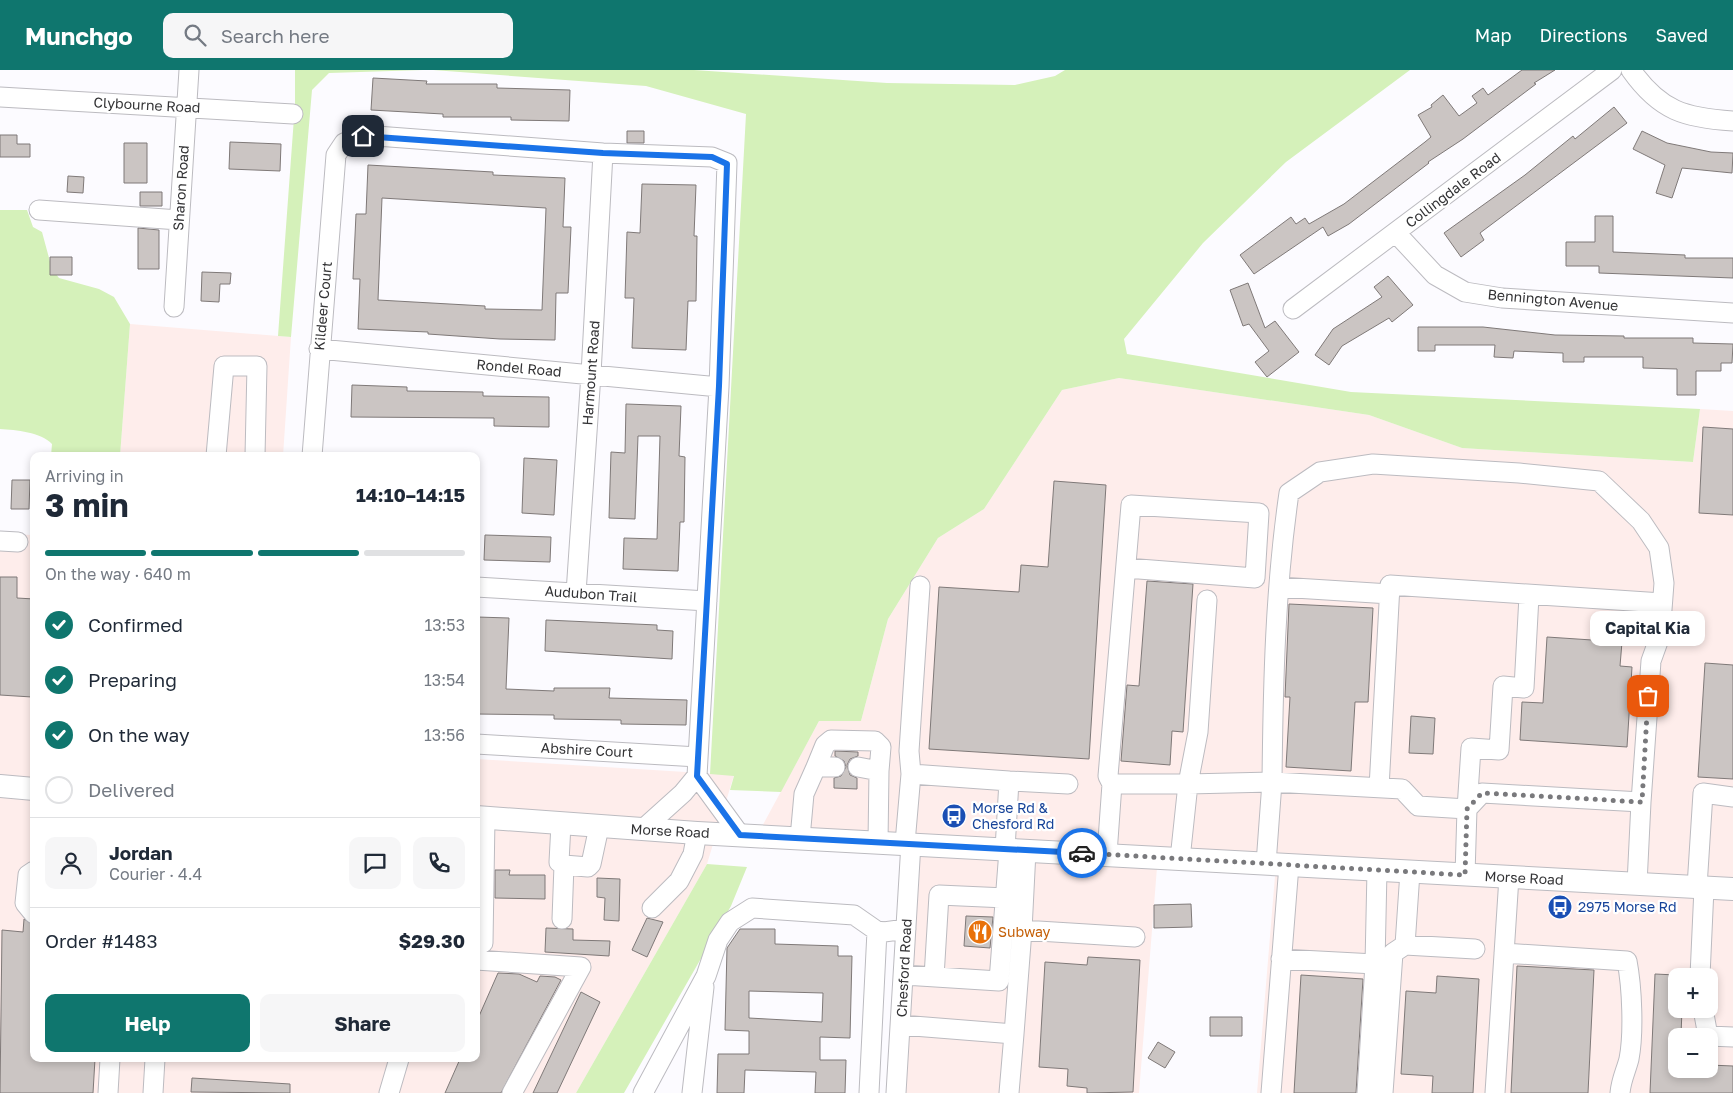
<!DOCTYPE html>
<html lang="en">
<head>
<meta charset="utf-8">
<style>
  :root { --surface:#fff; --page:#f6f6f7; --text:#1f2937; --muted:#747a83; --line:#e0e1e3; --accent:#0f766e }
  body { margin:0; font-family:"Golos Text",sans-serif; background:var(--page); color:var(--text); height:100vh; display:flex; flex-direction:column; font-size:19px; white-space:nowrap }
  * { box-sizing:border-box; margin:0 }
  p { font-size:16px; color:var(--muted) }
  .icon { flex:none; width:28px; height:28px; fill:none; stroke:currentColor; stroke-width:2; stroke-linecap:round; stroke-linejoin:round }
  .map { position:relative; flex:1; overflow:hidden }
  .side { position:absolute; left:30px; top:382px; width:450px; height:610px; display:flex; flex-direction:column; background:var(--surface); border-radius:10px; box-shadow:0 2px 8px #0003 }
  .side>* { flex:none }
  .controls { position:absolute; left:1668px; top:898px; display:grid; gap:10px }
  .controls a { display:grid; place-items:center; width:50px; height:50px; border-radius:10px; background:var(--surface); box-shadow:0 2px 8px #0003; font-size:25px }
  .pin { position:absolute; display:grid; place-items:center; width:42px; height:42px; color:#fff; margin:-21px; border-radius:10px; box-shadow:0 2px 8px #0006 }
  .courier { position:absolute; display:grid; place-items:center; width:50px; height:50px; margin:-25px; border:4px solid #1a73e8; border-radius:50%; background:#fff; color:#222; box-shadow:0 1px 6px #0007 }
  .bubble { position:absolute; height:35px; border-radius:10px; background:var(--surface); box-shadow:0 2px 8px #0003; font-size:16px; font-weight:700; line-height:35px; text-align:center }
  .summary em { font-style:normal; font-weight:700 }
  .summary div { display:flex; flex-direction:column-reverse }
  .summary { display:flex; align-items:center; justify-content:space-between; height:85px; padding:0 15px }
  h1 { font-size:32px; font-weight:700; line-height:38px }
  .bar { display:grid; grid-template-columns:repeat(4,1fr); gap:8px 5px; align-content:center; height:60px; padding:0 15px }
  .bar i { height:6px; border-radius:4px; background:var(--line) }
  .bar .active { background:var(--accent) }
  .bar p { grid-column:span 4 }
  .line { display:flex; align-items:center; gap:12px; padding:0 15px; border-top:1px solid var(--line) }
  .line div { flex:1 }
  .round { display:grid; place-items:center; flex:none; width:52px; height:52px; border-radius:10px; background:var(--page) }
  ol { padding:0 15px; list-style:none }
  li { display:flex; align-items:center; gap:15px; height:55px }
  li p { margin-inline-start:auto }
  li .icon { padding:5px; border-radius:50%; background:var(--accent); color:#fff; stroke-width:4 }
  li:last-child { color:var(--muted) }
  li i { width:28px; height:28px; border:2px solid var(--line); border-radius:50% }
  .cta { display:flex; gap:10px; margin-top:auto; padding:10px 15px }
  .cta a { flex:1; height:58px; border-radius:10px; background:var(--accent); color:#fff; font-size:20px; font-weight:700; line-height:58px; text-align:center }
  .cta a+a { background:var(--page); color:var(--text) }
  header { display:flex; align-items:center; gap:30px; box-sizing:border-box; height:70px; padding:0 25px; background:var(--accent); color:#fff }
  header strong { font-size:24px }
  nav { display:flex; gap:28px; margin-inline-start:auto; font-size:18px }
  .search { width:350px; height:45px; background:var(--page); display:flex; align-items:center; gap:12px; box-sizing:border-box; padding:0 18px; border-radius:10px; color:var(--muted); font-size:19px }
  .map>svg:first-child { display:block }
  .commercial { fill:#feedeb; fill-rule:evenodd }
  .green { fill:#d5f1ba }
  .building { fill:#cbc5c3; stroke:#7f7978; fill-rule:evenodd }
  .lines { fill:none; stroke-linecap:round; stroke-linejoin:round }
  .minor-casing { stroke:#bcbbc0; stroke-width:21 }
  .major-casing { stroke:#bcbbc0; stroke-width:24 }
  .minor { stroke:#fff; stroke-width:19 }
  .major { stroke:#fff; stroke-width:22 }
  .done { stroke:#79797c; stroke-width:5; stroke-dasharray:0 9 }
  .route { stroke:#1a73e8; stroke-width:6 }
  .labels { text-anchor:middle; stroke-width:4.5; stroke-linejoin:round; paint-order:stroke }
  .street-label { font-size:14px; fill:#333335; stroke:#fff }
  .transit-label { font-size:14px; fill:#164399; stroke:#fff; text-anchor:start }
  .food-label { font-size:14px; fill:#c56008; stroke:#fff; text-anchor:start }
</style>
</head>
<body>
<header>
<strong>Munchgo</strong>
<div class="search"><svg class="icon" aria-label="search" viewBox="0 0 24 24"><circle cx="10" cy="10" r="6"/><path d="M15 15l6 6"/></svg>Search here</div>
<nav><a>Map</a><a>Directions</a><a>Saved</a></nav>
</header>
<div class="map">
<svg width="1733" height="1023" viewBox="0 0 1733 1023">
  <rect width="100%" height="100%" fill="#fcfbff"/>
  <!-- commercial -->
  <path class="commercial" d="M130 254 291 267 283 386H120Z
    M1119 308 1369 345 1462 378 1693 392 1700 339 1733 341V1023H1257L1276 794 1158 785 1139 1023H895L910 772 758 764 819 651H861L888 549 938 468 984 439 1062 320ZM1676 906H1709V939H1676ZM1676 966H1709V999H1676Z
    M0 464 34 465V989H476V689L734 705 707 794 576 1023H0Z"/>
  <!-- green -->
  <path class="green" d="M295 0H423L329 3 312 20 291 267 278 266 295 34Z
    M433 0H694L887 13 1015 15 1055 6 1065 0H1410L1286 92 1203 173 1124 269 1127 284 1351 322 1700 339 1693 392 1462 378 1369 345 1119 308 1062 320 984 439 938 468 888 549 861 651H819L781 722 730 720 734 706 710 704 746 44 646 16Z
    M0 140H27L33 157 42 162 52 199 59 208 99 219 114 227 130 254 120 386H51L52 374C41 362 16 360 0 359Z
    M707 794 747 797 731 836 624 1023H576Z"/>
  <!-- building -->
  <path class="building" d="M1522 0H1555L1534 13 1536 14 1463 69 1428 92 1429 93 1349 154 1328 166 1323 157 1254 204 1240 185 1291 147 1296 154 1305 148 1309 154 1344 134 1425 72 1431 67 1418 45 1432 37 1431 35 1443 25 1459 46 1477 33 1472 26 1483 18 1488 25Z
    M373 8 427 11 426 14H497V18L570 20 569 51 511 50V47H443V44L371 40Z
    M1614 37 1627 53 1480 163 1484 170 1461 187 1444 163 1525 105 1573 66 1575 69Z
    M627 61H644V73H627Z
    M1642 61 1667 73 1711 82 1733 83 1732 103 1682 98 1672 128 1656 123 1665 95 1633 79Z
    M0 65H17V74H30V87H0Z
    M230 72 281 74 280 101 229 99Z
    M124 73H147V113H124Z
    M368 95 493 102V105L565 108 563 157H571L568 223H556L555 270 500 269 428 264V262L358 259 360 209H353L356 144H366ZM382 128 546 138 542 240 485 239V236L378 230Z
    M68 106 84 107 83 123 67 122Z
    M642 114 696 115 694 166H697L696 231H688L686 280 632 278 634 228H625L627 162 640 163Z
    M140 122H162V136H140Z
    M1595 146H1613V182L1685 185V188H1733V208L1599 203V196H1566V172H1595Z
    M138 158 159 160V199H138Z
    M50 187H72V205H50Z
    M202 202 231 203 230 214H220L219 232 201 231Z
    M1388 206 1413 235 1392 252 1389 248 1342 276 1329 295 1315 285 1333 259 1382 227 1374 217Z
    M1248 213 1265 258 1275 251 1299 282 1267 307 1255 292 1269 281 1249 254 1243 256 1230 220Z
    M1418 257H1483L1555 265 1624 266V268H1693V273L1733 274 1732 293H1721V301H1696V325H1677V299L1643 298V287H1584V292H1563V283L1514 281 1513 288 1494 287 1495 275H1435V281H1418Z
    M352 315 407 317V321L483 322V326L549 327V357L494 356V348L351 347Z
    M626 334 681 336 679 386 685 387 684 452H680L678 501 623 499 624 468 657 469 660 366H638L635 449 609 448 611 382 625 383Z
    M1703 357 1733 359V445L1699 443Z
    M524 388 557 390 554 445 522 443Z
    M12 410H30L29 439H11Z
    M1054 411 1106 415 1089 689 929 679 939 517 1019 522 1021 495 1048 497Z
    M485 465 551 467 550 492 484 490Z
    M0 507H17V528L34 529 32 627 0 625Z
    M1147 511 1193 514 1183 662 1172 661 1170 695 1121 691 1127 615 1139 616Z
    M1289 534 1373 538 1368 632H1355L1351 701 1286 697 1290 627H1285Z
    M477 547 509 548 506 619 554 621V618H610L609 628 687 630 686 655 621 654V650L554 649V645L476 644Z
    M546 550 657 555V560L673 561 672 589 545 581Z
    M1547 567 1622 572 1620 596 1632 597 1627 677 1520 670 1522 632 1543 633Z
    M1705 593 1733 595V709L1698 707Z
    M1411 646 1435 648 1433 684 1409 683Z
    M835 681 858 682V686L850 689 847 695 850 705 857 708V719L834 718V708L841 706 846 697 844 691 835 686Z
    M495 800H510L509 805H545V829L495 828Z
    M597 808 620 809 619 851 604 850 605 828 597 827Z
    M1191 834 1192 857 1154 858V835Z
    M966 846 993 847 990 878 964 876Z
    M647 848 663 852 647 887 632 880Z
    M24 849 34 855V989H95L93 1023H0L2 860 23 862Z
    M546 858 573 859V870L610 871 609 886 545 882Z
    M740 859H775V874L838 876V886H852L850 968 820 967V990H846L845 1023H815L816 1002 745 1000 744 1023H717L718 984H749V961L725 960 727 878ZM749 921 823 923 822 952 749 948Z
    M1088 887 1140 890 1133 1022 1087 1023V1018L1067 1016 1068 999 1039 997 1045 892 1087 895Z
    M1517 896 1594 900 1588 1023H1511Z
    M498 903 519 904 537 912 540 906 555 907 561 910 501 1023H445L460 989H476V953Z
    M1655 904 1676 905V939H1682L1681 966H1676V999H1709V995L1733 996V1023H1650Z
    M1301 905 1363 909 1356 1023H1294Z
    M1437 906 1479 909 1473 1023H1432L1433 1006 1401 1004 1406 921 1436 923Z
    M581 922 600 932 557 1023H533Z
    M1210 947H1242V966H1210Z
    M1158 972 1175 982 1165 998 1148 988Z
    M192 1008 290 1014V1023L191 1022Z"/>
  <g class="lines">
    <defs>
      <path id="minor" d="M1631 0C1660 41 1685 48 1733 51
        M0 27 293 44
        M39 140 179 150
        M1396 163 1435 205 1465 222 1502 228 1733 243
        M174 237 189 0
        M1293 239 1612 0
        M319 279 719 317
        M216 386 224 296H257L255 386
        M312 386 336 85 344 73 363 65 603 83 712 87 727 93 719 317 697 706 740 765
        M0 471 18 472
        M476 517 707 531
        M1279 517 1390 524
        M576 523 591 304 603 83
        M476 674 698 687
        M816 697 825 675 831 670 875 671 881 677 879 701
        M858 697 879 701 878 772
        M911 704 909 681 920 516
        M1112 714 1108 706 1131 435 1259 443 1255 508 1126 498
        M1379 718 1390 515 1662 533
        M1467 739 1471 678 1499 680 1503 616 1524 618 1529 526
        M1467 739 1482 723 1641 732 1637 814
        M561 754 559 792 564 795 588 797 591 794 599 757
        M643 759 683 723 697 706
        M800 768 804 724 816 697H835
        M905 773 911 704 1009 711
        M1005 779 1009 711 1068 714
        M1026 781 1022 860 1135 867
        M1107 784 1112 714H1188L1198 662 1207 530
        M1180 789 1188 714 1272 712C1273 615 1275 519 1289 423L1320 402 1373 394 1519 403 1599 411 1641 451 1659 478 1664 513 1660 566 1651 591 1641 732
        M1266 794 1272 712 1402 719 1418 736 1467 739 1465 805
        M34 801 28 805 25 833 34 844
        M1410 802 1405 875 1475 879
        M1697 817 1703 723 1733 727
        M652 838 679 811 693 784 697 763
        M562 849 564 795
        M483 873 485 748
        M1504 883 1627 891C1632 917 1634 963 1629 989 1626 1001 1621 1010 1620 1023
        M1281 889 1375 894 1377 800
        M476 890 581 897 512 1023
        M904 905 999 911 1009 780
        M1700 906 1704 818
        M934 907 939 825 1006 828
        M1703 939 1708 966 1733 967
        M901 955 1014 964 1022 860
        M108 1023 110 989
        M153 1023 155 989
        M389 1023 399 989
        M643 1023 706 906 718 870 730 852 752 838 854 845 877 861 884 862 906 859
        M692 1023 704 917
        M869 1023 877 861
        M896 1023 911 773
        M1009 1023 1014 964
        M1271 1023 1289 795
        M1367 1023 1375 894
        M1383 1023 1393 883 1405 875
        M1495 1023 1509 807"/>
      <path id="major" d="M0 716 34 719
        M476 747 697 763 1733 819"/>
    </defs>
    <!-- minor casing -->
    <use href="#minor" class="minor-casing"/>
    <!-- major casing -->
    <use href="#major" class="major-casing"/>
    <!-- minor -->
    <use href="#minor" class="minor"/>
    <!-- major -->
    <use href="#major" class="major"/>
  </g>
  <g class="lines">
    <!-- done -->
    <path class="done" d="M1082 783 1465 805 1467 739 1482 723 1642 732 1648 626"/>
    <!-- route -->
    <path class="route" d="M363 66 603 83 712 87 727 94 719 316 697 706 740 765 1082 783"/>
  </g>
  <!-- icons -->
  <defs>
    <symbol id="bus-disc" viewBox="-11 -11 22 22"><circle r="9.5" fill="#1a4fb4" stroke="#fff"/><path d="M-5-6H5V4H4V6H2V4H-2V6H-4V4H-5ZM-3.5-4V0h7V-4ZM-3.5 1.2v1.5H-2V1.2ZM2 1.2v1.5H3.5V1.2Z" fill="#fff"/></symbol>
    <symbol id="restaurant-disc" viewBox="-11 -11 22 22"><circle r="9.5" fill="#e8710a" stroke="#fff"/><path d="M-5-6h1v4h1v-4h1v4h1v-4h1v5L-1.5 .5V6h-2V.5L-5-1ZM5-6V6H3V1.5H1.5Q1.5-4 5-6Z" fill="#fff"/></symbol>
  </defs>
  <g fill-rule="evenodd">
    <use href="#bus-disc" x="940" y="732" width="28" height="28"/>
    <use href="#bus-disc" x="1546" y="823" width="28" height="28"/>
    <use href="#restaurant-disc" x="966" y="848" width="28" height="28"/>
  </g>
  <g class="labels">
    <!-- street labels -->
    <g class="street-label">
      <text transform="translate(147 35) rotate(3)" y="5">Clybourne Road</text>
      <text transform="translate(181 118) rotate(-86)" y="5">Sharon Road</text>
      <text transform="translate(1453 120) rotate(-37)" y="5">Collingdale Road</text>
      <text transform="translate(1553 230) rotate(5)" y="5">Bennington Avenue</text>
      <text transform="translate(323 236) rotate(-85)" y="5">Kildeer Court</text>
      <text transform="translate(519 298) rotate(5)" y="5">Rondel Road</text>
      <text transform="translate(591 303) rotate(-86)" y="5">Harmount Road</text>
      <text transform="translate(591 524) rotate(4)" y="5">Audubon Trail</text>
      <text transform="translate(587 680) rotate(3)" y="5">Abshire Court</text>
      <text transform="translate(670 761) rotate(3)" y="5">Morse Road</text>
      <text transform="translate(1524 808) rotate(3)" y="5">Morse Road</text>
      <text transform="translate(904 898) rotate(-87)" y="5">Chesford Road</text>
    </g>
    <!-- transit labels -->
    <g class="transit-label">
      <text x="972" y="743">Morse Rd &amp;<tspan x="972" dy="16">Chesford Rd</tspan></text>
      <text x="1578" y="842">2975 Morse Rd</text>
    </g>
    <!-- food labels -->
    <g class="food-label">
      <text x="998" y="867">Subway</text>
    </g>
  </g>
</svg>
<div class="controls">
<a>+</a>
<a>−</a>
</div>
<div class="pin" style="left:1648px;top:626px;background:#ea580c"><svg class="icon" aria-label="bag" viewBox="0 0 24 24"><path d="M5 8h14l-1 12H6zM9 8a3 3 0 0 1 6 0"/></svg></div>
<div class="pin" style="left:363px;top:66px;background:#1f2937"><svg class="icon" aria-label="home" viewBox="0 0 24 24"><path d="M3 11l9-7 9 7M6 9v11h12V9"/></svg></div>
<div class="courier" style="left:1082px;top:783px"><svg class="icon" aria-label="car" viewBox="0 0 24 24"><path d="M5 17H2v-5l4-1 3-4h7l3 4 3 1v5h-3M9 17h6M6 11h13"/><circle cx="7" cy="17" r="2"/><circle cx="17" cy="17" r="2"/></svg></div>
<div class="bubble" style="left:1590px;top:541px;width:115px">Capital Kia</div>
<section class="side">
<div class="summary"><div><h1>3 min</h1><p>Arriving in</p></div><em>14:10–14:15</em></div>
<div class="bar"><i class="active"></i><i class="active"></i><i class="active"></i><i></i><p>On the way · 640 m</p></div>
<ol>
<li><svg class="icon" aria-label="check" viewBox="0 0 24 24"><path d="M5 12l5 5 9-10"/></svg>Confirmed<p>13:53</p></li>
<li><svg class="icon" aria-label="check" viewBox="0 0 24 24"><path d="M5 12l5 5 9-10"/></svg>Preparing<p>13:54</p></li>
<li><svg class="icon" aria-label="check" viewBox="0 0 24 24"><path d="M5 12l5 5 9-10"/></svg>On the way<p>13:56</p></li>
<li><i></i>Delivered</li>
</ol>
<div class="line" style="height:90px"><a class="round"><svg class="icon" aria-label="person" viewBox="0 0 24 24"><circle cx="12" cy="8" r="4"/><path d="M4 21q1-7 8-7t8 7"/></svg></a><div><b>Jordan</b><p>Courier · 4.4</p></div><a class="round"><svg class="icon" aria-label="chat" viewBox="0 0 24 24"><path d="M4 5h16v11H9l-5 4z"/></svg></a><a class="round"><svg class="icon" aria-label="phone" viewBox="0 0 24 24"><path d="M5 4h4l2 5-3 2q2 4 5 5l2-3 5 2v4C11 20 4 13 5 4z"/></svg></a></div>
<div class="line" style="height:65px"><div>Order #1483</div><b>$29.30</b></div>
<div class="cta"><a>Help</a><a>Share</a></div>
</section>
</div>
</body>
</html>
